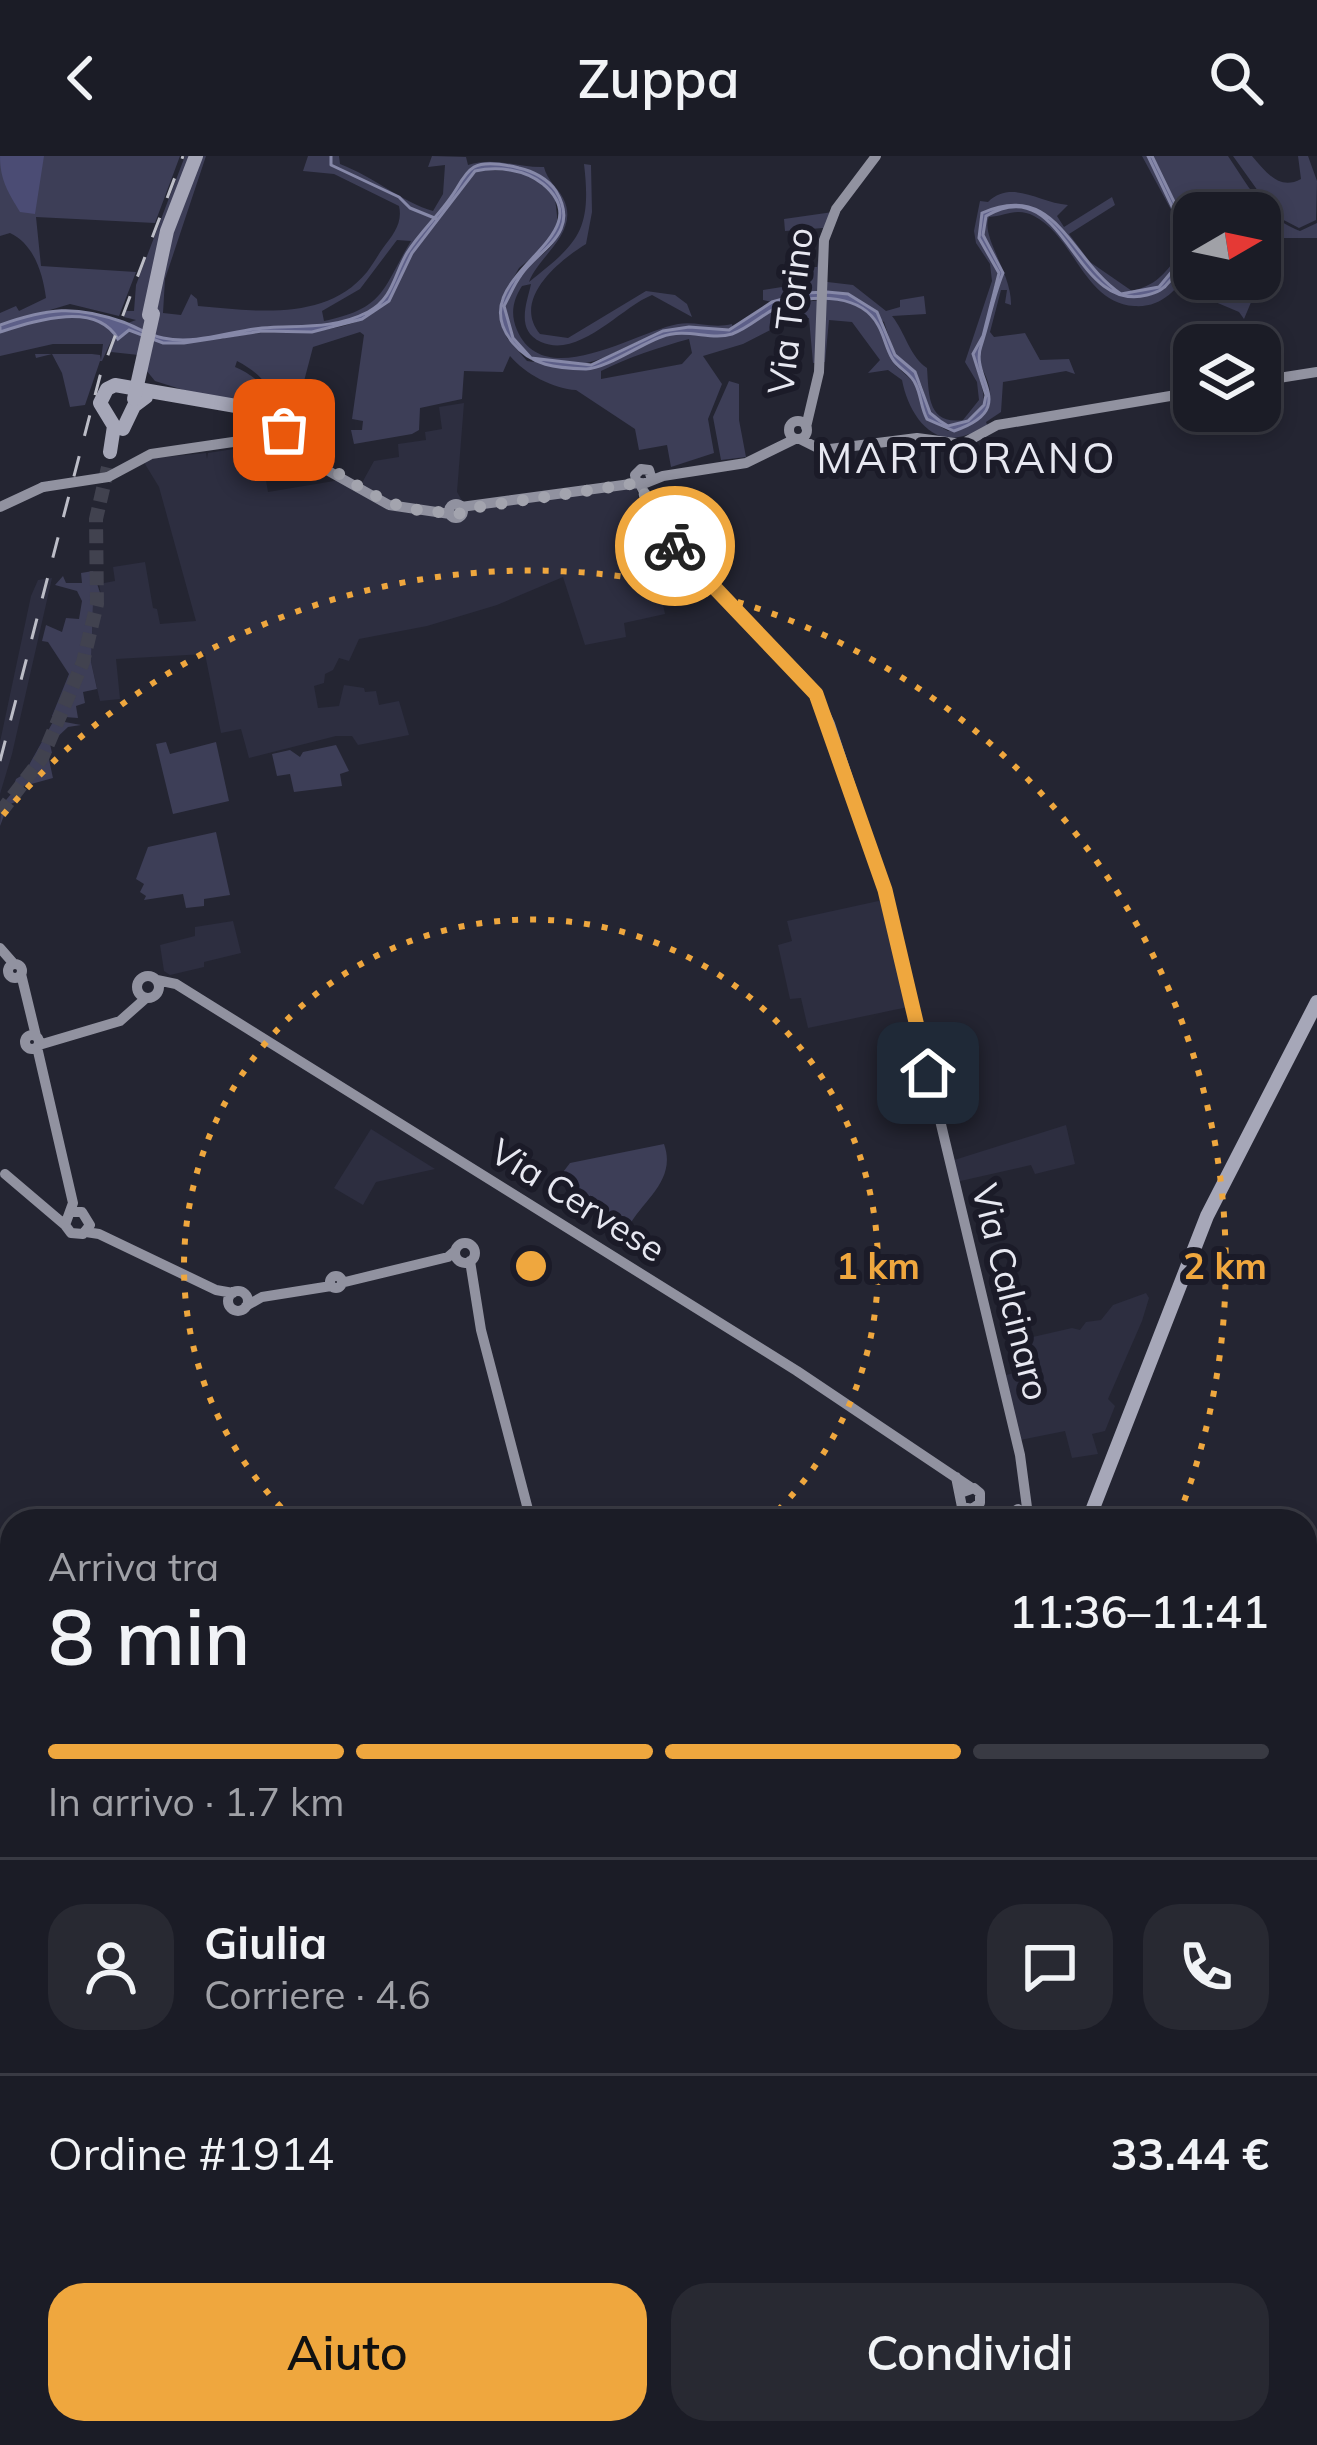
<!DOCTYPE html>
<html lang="it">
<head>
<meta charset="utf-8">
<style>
  :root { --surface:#1b1c26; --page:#282932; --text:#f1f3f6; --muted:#a0a1a7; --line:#393a43; --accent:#efa73e }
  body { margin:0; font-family:Mulish,sans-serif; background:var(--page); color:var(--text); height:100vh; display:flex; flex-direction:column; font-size:45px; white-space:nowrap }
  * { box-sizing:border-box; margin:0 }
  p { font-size:39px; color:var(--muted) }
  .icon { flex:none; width:66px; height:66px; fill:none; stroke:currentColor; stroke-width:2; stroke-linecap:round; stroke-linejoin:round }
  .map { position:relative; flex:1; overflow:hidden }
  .sheet { position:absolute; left:0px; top:1353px; width:1317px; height:936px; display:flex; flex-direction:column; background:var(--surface); border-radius:36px 36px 0 0; box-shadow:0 6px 18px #0003,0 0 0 3px var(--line) }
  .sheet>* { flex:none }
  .needle { width:78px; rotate:81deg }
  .tools { position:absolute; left:1173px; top:36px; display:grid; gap:24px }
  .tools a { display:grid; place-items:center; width:108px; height:108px; border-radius:24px; background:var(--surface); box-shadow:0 6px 18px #0003,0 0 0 3px var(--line); font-size:60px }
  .pin { position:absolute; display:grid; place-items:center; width:102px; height:102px; color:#fff; margin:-51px; border-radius:24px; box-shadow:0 6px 18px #0006 }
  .courier { position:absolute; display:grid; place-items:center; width:120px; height:120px; margin:-60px; border:9px solid #efa73e; border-radius:50%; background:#fff; color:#222; box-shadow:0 3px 15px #0007 }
  .overview em { font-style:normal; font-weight:600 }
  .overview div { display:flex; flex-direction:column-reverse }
  .overview { display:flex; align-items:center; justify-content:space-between; height:204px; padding:0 48px }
  h1 { font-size:78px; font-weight:600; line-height:90px }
  .bar { display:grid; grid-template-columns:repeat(4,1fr); gap:18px 12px; align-content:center; height:144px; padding:0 48px }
  .bar i { height:15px; border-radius:9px; background:var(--line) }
  .bar .selected { background:var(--accent) }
  .bar p { grid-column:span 4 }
  .line { display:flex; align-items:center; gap:30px; padding:0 48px; border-top:3px solid var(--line) }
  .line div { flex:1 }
  .round { display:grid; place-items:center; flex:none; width:126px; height:126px; border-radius:36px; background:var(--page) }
  .button { display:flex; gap:24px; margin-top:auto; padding:24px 48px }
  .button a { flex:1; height:138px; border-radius:36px; background:var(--accent); color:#111; font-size:48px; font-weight:600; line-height:138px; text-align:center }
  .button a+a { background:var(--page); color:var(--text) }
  header { display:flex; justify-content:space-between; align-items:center; height:156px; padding:0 48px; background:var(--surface); font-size:54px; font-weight:600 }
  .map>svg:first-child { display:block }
  .built { fill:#2d2e40 }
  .green { fill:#3d3e57; fill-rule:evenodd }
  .forest { fill:#4b4c74 }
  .water { fill:#5d5f88; stroke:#8688a8; stroke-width:3 }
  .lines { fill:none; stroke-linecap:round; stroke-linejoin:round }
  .stream { stroke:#8688a8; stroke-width:3 }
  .canal { stroke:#5d5f88; stroke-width:6 }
  .river { stroke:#5d5f88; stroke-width:8 }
  .highway-tunnel { stroke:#41424f; stroke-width:14; stroke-dasharray:14 7; stroke-linecap:butt }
  .major { stroke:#9192a0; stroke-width:10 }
  .highway { stroke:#a6a7b8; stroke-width:14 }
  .rail { stroke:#bcbdc7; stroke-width:3; stroke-dasharray:21 21; stroke-linecap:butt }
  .major-bridge { stroke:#9192a0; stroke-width:10 }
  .highway-bridge { stroke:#a6a7b8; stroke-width:14 }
  .done { stroke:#a3a4ae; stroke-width:12; stroke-dasharray:0 21.6 }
  .route { stroke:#efa73e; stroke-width:15 }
  .ring { fill:none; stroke:#efa73e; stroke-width:6; stroke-dasharray:6 12 }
  .labels { text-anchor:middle; stroke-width:12; stroke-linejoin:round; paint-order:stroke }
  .street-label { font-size:36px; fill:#e7e8f1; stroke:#1b1b28 }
  .quarter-label { font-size:42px; letter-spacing:3px; fill:#e7e8f1; stroke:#1b1b28 }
  .centre { fill:#efa73e; stroke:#1b1b28; stroke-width:6 }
  .ring-label { font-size:36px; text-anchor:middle; font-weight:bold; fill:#efa73e; stroke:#1b1b28; stroke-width:12; stroke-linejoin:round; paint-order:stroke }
</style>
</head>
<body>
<header><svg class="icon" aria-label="back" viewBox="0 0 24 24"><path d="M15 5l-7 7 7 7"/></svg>Zuppa<svg class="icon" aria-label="search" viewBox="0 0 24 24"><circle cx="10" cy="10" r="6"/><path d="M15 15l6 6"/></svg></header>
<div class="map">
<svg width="1317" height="2289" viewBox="0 0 1317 2289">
  <rect width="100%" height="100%" fill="#242532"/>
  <!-- built -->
  <path class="built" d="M464 247 457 336 467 353 636 328 643 368 656 364 675 393 652 398 665 458 624 467 626 481 585 489 563 421 497 449 427 470 359 483 349 505 339 502 333 514 325 518 324 527 314 530 318 552 339 550 344 529 364 532 365 536 376 535 379 549 399 545 409 579 358 589 352 580H336L249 602 241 573 221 577 205 498 116 503 120 543 100 545 91 506 93 448 101 439 99 428 115 425 113 411 145 406 153 452 157 453 160 468 196 465 159 331 145 308 146 303 206 297 207 303 208 297 260 289 268 336 340 324 357 336 374 305 399 301 398 288 426 284 425 276 442 273 439 251Z
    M52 422 12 598 0 638V586L31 440 38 424Z
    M883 744 908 851 808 872 801 842 790 843 778 789 792 785 787 765Z
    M233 765 241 797 204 806V811L170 819 164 815 160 789 195 780V771Z
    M1066 969 1075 1008 1035 1018 1031 1009 956 1026 951 1005Z
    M371 973 435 1013 376 1026 363 1049 334 1032Z
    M1146 1137 1149 1142 1142 1165 1108 1243 1115 1250 1105 1275 1092 1278 1098 1298 1072 1302 1065 1275 1020 1284 1006 1219 1026 1214 1024 1183 1072 1172 1080 1174 1086 1166 1101 1164 1113 1149Z"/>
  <!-- green -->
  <path class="green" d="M0 0H180L155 67 36 61 41 110 136 116 119 160 70 148 0 169V157L16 150 19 155 46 142C43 118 34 88 10 77L0 80Z
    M185 0H194L170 83 201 0H206L165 123 163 157 181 159 191 138 197 143 198 150C255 155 326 166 367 116 373 108 378 99 383 92 393 79 403 67 399 50L334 18 303 15 308 0H339L340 8C372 20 404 47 433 55L443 38 445 9 428 11 432 0 466 1 468 9C494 0 519 12 544 11 547 24 558 32 563 42 581 76 538 100 529 126 578 87 592 75 584 8L591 9 592 56 586 88C560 104 511 143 540 178L568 182 646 135 675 139 687 148 692 161 652 139C620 152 579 203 541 186 515 174 527 147 531 128L522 130C513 144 510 158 517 174 544 237 637 175 678 168 696 165 713 173 732 168L733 173C711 177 689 169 667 175 613 189 595 224 530 202L513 182 504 150C510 139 514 126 522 116 533 104 548 98 556 83 561 73 561 65 561 55 558 13 513 10 480 9 462 19 457 36 445 52 433 67 418 80 408 95 398 111 396 133 383 146 340 187 276 156 231 181 259 174 287 179 316 175 382 166 384 150 412 98 425 74 457 37 475 14L518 15 541 27 555 42 558 68 546 90 519 112 501 144 499 158 507 182 527 205 586 213 664 180 687 175 723 180 784 148 832 143 848 145 868 157 879 169 896 210 916 228 927 263 948 275C969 271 996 256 989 230 986 216 976 207 980 192 986 168 993 141 1003 117L983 79 986 60C1066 14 1072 158 1146 139 1152 138 1159 136 1164 133 1176 124 1184 107 1193 95L1186 67 1152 0H1228C1248 30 1265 62 1300 75L1317 67V82H1278L1244 163 1239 156 1213 145 1208 123H1260V57H1194V108L1192 112C1176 134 1162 152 1134 150 1084 147 1074 80 1034 60 1017 51 1006 60 989 61 980 80 1012 117 1011 149L1005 147 1007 134H1001L990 176 994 181 1025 177 1040 204 1069 203 1075 218 1066 215 1003 226 1001 256 986 266 988 271 972 281 969 278C931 294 908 256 902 224L888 214 868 217 880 204 852 166 829 164 825 206 813 207 809 162H794L743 188 703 200 722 228 708 263 714 297 671 311 667 289 639 294 635 273 576 234C554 233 525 218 510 200L503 216 464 215 462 243 420 252 419 274 412 278 354 288 351 274H362L363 265 352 263 364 179 360 176 313 191 288 286C274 248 276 225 237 205L235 211C253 219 273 232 264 253L253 256 155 225 146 214 148 200 111 196 112 183 102 205H100L85 249 70 251 62 217 52 198 36 202 35 198H92L100 199 101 204 103 188H53L0 200V176C34 165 86 145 114 177L126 178 129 173 165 185 223 183 226 180C193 182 154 191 128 167L136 164 124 161 126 155H134L136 129ZM397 84 411 85C382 133 386 152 324 165L322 155 360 133ZM689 183 692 197 682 208 601 223V215C629 201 660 191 689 183Z
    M1142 0H1148L1189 86 1188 96 1160 131 1121 138C1069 103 1058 24 982 57L979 82 999 117C991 136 990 153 985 173 982 183 976 188 975 199 973 222 1009 266 949 270L930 257 922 230 915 216 895 199 884 166 848 138 805 137 772 146 763 144V134L807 127V121L801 122 799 111H817L823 72 785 75 784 63 833 56 819 125 853 129 886 155 900 151V144L924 140 926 158 892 160C905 176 910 201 927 212 929 238 927 269 963 264L979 244 977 226 965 206 992 125 990 108 976 87 974 75 980 45 988 46C1012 23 1039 47 1068 49L1057 60 1064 71 1112 41 1115 49 1069 78 1090 106 1132 135C1163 127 1164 114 1185 94L1182 74Z
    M1233 0H1252C1266 16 1279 35 1301 23L1298 0H1308L1317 25 1316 64 1299 72 1276 60Z
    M729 225 739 228V264L746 301 721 304 713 261Z
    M93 415 101 440 95 442 93 448 91 506 97 533 83 536 85 547 76 550 78 562 52 560 69 518 48 486 42 485 46 469 62 476 66 462 79 463 82 445 77 435 55 429 63 420 66 427H82L81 417Z
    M54 564 81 569 68 571 50 588 52 597 48 599 53 622 24 630 18 645 8 649 0 670 1 650 11 638 16 623 24 618Z
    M166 586 170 598 216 586 229 645 173 658 156 588Z
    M336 589 349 615 340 618 342 630 294 636 290 618 277 620 272 598 290 594 300 601 303 596Z
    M216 676 230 739 204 743V750L186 752 183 738 144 744 146 740 140 736 144 728 136 723 148 691Z
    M664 988C677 1024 643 1044 629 1070L557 1024 570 1007Z"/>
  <!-- forest -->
  <path class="forest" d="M0 0H44L35 58 20 56C8 36 0 24 0 0Z"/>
  <!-- water -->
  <path class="water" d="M1148 0H1152L1193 85C1193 101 1180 113 1170 125 1163 134 1158 136 1147 139 1072 158 1066 13 986 60L983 79 1003 117C993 141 989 166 981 190 969 222 1021 252 954 275L927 263C921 252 921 239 916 229 912 217 898 213 892 202 886 192 884 179 878 169 861 138 817 139 787 147 766 154 753 170 732 178 710 185 687 171 661 181 641 188 605 213 586 213 556 212 532 210 513 187 457 120 609 83 543 28 524 13 497 10 475 15L412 97 389 145 362 163 312 176 262 175 184 187H163L129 174 118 183C96 145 38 164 0 176V169C48 152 75 149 123 166 137 171 147 179 163 182 197 189 230 175 262 172 298 169 333 174 368 156 393 143 394 119 407 97 421 74 443 56 457 32 461 25 467 15 474 11 485 5 507 9 519 12 533 15 548 23 556 35 582 78 537 94 521 119 514 128 510 139 504 150L513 182 531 202 591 209 663 175 689 171 729 174 772 146 805 137 827 136 848 138 877 156 895 199 915 216 930 257 940 265 948 270 968 265 984 249 986 239 973 198 983 180 999 117 979 82 982 57C1057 24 1069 103 1121 138L1159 131 1188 96 1189 86Z"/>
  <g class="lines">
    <!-- stream -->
    <path class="stream" d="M331 0V9L399 41 410 52 437 63
      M0 1872 12 1879
      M470 2277 472 2289
      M750 2277 753 2289"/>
    <!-- canal -->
    <path class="canal" d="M1157 2289 1221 2277"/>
    <!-- river -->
    <path class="river" d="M318 2277 333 2289"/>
    <!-- highway-tunnel -->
    <path class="highway-tunnel" d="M0 657 42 602 83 506 97 448 96 363 109 307"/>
    <!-- major -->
    <path class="major" d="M1260 225 1317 216
      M789 274a9 9 0 1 1 18 0a9 9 0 1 1-18 0Z
      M806 271 819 216 824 84 836 53 876 0
      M283 279 271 286 260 282 255 273 258 261 269 256C289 259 281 274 286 288
      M800 283 822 294 917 282 962 288 997 269 1194 236
      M275 285 389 349 450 358
      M108 321 151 298 260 282
      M652 324 649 314 641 313 635 319 636 325 643 328 663 320 746 307 795 283
      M640 328 661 370 683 400 802 520 816 538 830 568 885 734 1020 1299 1028 1359
      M449 355a7 7 0 1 1 14 0a7 7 0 1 1-14 0Z
      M0 351 43 331
      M461 351 638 327
      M0 792 14 808
      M8 815a7 7 0 1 1 14 0a7 7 0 1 1-14 0Z
      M21 818 36 880
      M137 831a11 11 0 1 1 22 0a11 11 0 1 1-22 0Z
      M157 824 176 828 797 1215 970 1331
      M25 886a7 7 0 1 1 14 0a7 7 0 1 1-14 0Z
      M39 889 120 865 146 842
      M37 891 73 1047 65 1069 71 1077 83 1078 90 1069 82 1056H72
      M5 1018 65 1069
      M86 1076 99 1078 216 1134 233 1137
      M455 1097a10 10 0 1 1 20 0a10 10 0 1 1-20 0Z
      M470 1105 481 1174 531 1365
      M330 1126a6 6 0 1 1 12 0a6 6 0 1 1-12 0Z
      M345 1126 448 1101 455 1095
      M228 1145a10 10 0 1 1 20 0a10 10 0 1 1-20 0Z
      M246 1150 262 1141 331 1130
      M956 1321 962 1351 972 1353 980 1347V1337L974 1332 960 1337
      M976 1352 1005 1365
      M1008 1365 1010 1358 1018 1353 1029 1362
      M1305 1536 1317 1544
      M0 1843 12 1863
      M480 2277 482 2289"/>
    <!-- highway -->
    <path class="highway" d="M149 159 167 75 196 0
      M123 273 134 250 146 241
      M110 296 114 270 100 247 107 233 115 229 236 250 256 265
      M1088 1365 1207 1060 1317 846
      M697 2289 707 2277"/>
    <!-- rail -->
    <path class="rail" d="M0 605 100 220 183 0"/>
    <!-- major-bridge -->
    <path class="major-bridge" d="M43 331 108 321"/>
    <!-- highway-bridge -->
    <path class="highway-bridge" d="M134 243 153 158"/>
  </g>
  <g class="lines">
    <!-- done -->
    <path class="done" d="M284 274 275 285C337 304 367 354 438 356 459 357 451 362 472 352L638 327 675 390"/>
    <!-- route -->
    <path class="route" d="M675 390 816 538 885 734 928 917"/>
  </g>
  <!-- distance rings -->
  <g class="ring">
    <path d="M294 1364A347 347 0 1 1 768 1364"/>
    <path d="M3 659A694 694 0 0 1 1177 1364"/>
  </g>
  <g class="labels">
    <!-- street labels -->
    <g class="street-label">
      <text transform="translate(790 155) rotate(-83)" y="13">Via Torino</text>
      <text transform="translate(578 1044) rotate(32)" y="13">Via Cervese</text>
      <text transform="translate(1011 1136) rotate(76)" y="13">Via Calcinaro</text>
    </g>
    <!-- quarter labels -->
    <g class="quarter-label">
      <text x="967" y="317">MARTORANO</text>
    </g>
  </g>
  <circle cx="531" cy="1110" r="18" class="centre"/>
  <g class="ring-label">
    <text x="878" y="1123">1 km</text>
    <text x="1225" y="1123">2 km</text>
  </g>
</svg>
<div class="tools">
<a><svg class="needle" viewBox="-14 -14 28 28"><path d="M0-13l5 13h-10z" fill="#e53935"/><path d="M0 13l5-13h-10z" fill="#a0a1a7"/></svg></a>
<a><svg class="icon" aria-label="layers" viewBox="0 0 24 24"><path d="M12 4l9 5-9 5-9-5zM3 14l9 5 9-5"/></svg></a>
</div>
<div class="pin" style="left:284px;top:274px;background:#ea580c"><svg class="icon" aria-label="bag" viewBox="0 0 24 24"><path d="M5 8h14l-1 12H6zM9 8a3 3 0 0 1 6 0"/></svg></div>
<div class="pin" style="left:928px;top:917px;background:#1f2937"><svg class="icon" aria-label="home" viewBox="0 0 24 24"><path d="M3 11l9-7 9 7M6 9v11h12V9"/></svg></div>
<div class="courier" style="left:675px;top:390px"><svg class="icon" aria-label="bike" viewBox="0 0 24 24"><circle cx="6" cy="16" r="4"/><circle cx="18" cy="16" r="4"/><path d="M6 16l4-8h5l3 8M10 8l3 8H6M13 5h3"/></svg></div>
<section class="sheet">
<div class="overview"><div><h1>8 min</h1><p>Arriva tra</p></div><em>11:36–11:41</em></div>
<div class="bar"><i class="selected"></i><i class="selected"></i><i class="selected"></i><i></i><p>In arrivo · 1.7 km</p></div>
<div class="line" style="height:216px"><a class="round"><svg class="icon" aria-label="person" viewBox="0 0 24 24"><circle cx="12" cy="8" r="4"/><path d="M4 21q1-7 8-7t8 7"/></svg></a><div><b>Giulia</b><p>Corriere · 4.6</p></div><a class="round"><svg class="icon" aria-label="chat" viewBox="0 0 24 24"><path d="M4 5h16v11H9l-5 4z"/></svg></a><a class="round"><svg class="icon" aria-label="phone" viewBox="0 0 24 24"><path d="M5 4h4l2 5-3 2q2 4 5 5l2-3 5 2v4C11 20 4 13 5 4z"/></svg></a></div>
<div class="line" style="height:156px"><div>Ordine #1914</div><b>33.44 €</b></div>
<div class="button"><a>Aiuto</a><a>Condividi</a></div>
</section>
</div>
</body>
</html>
